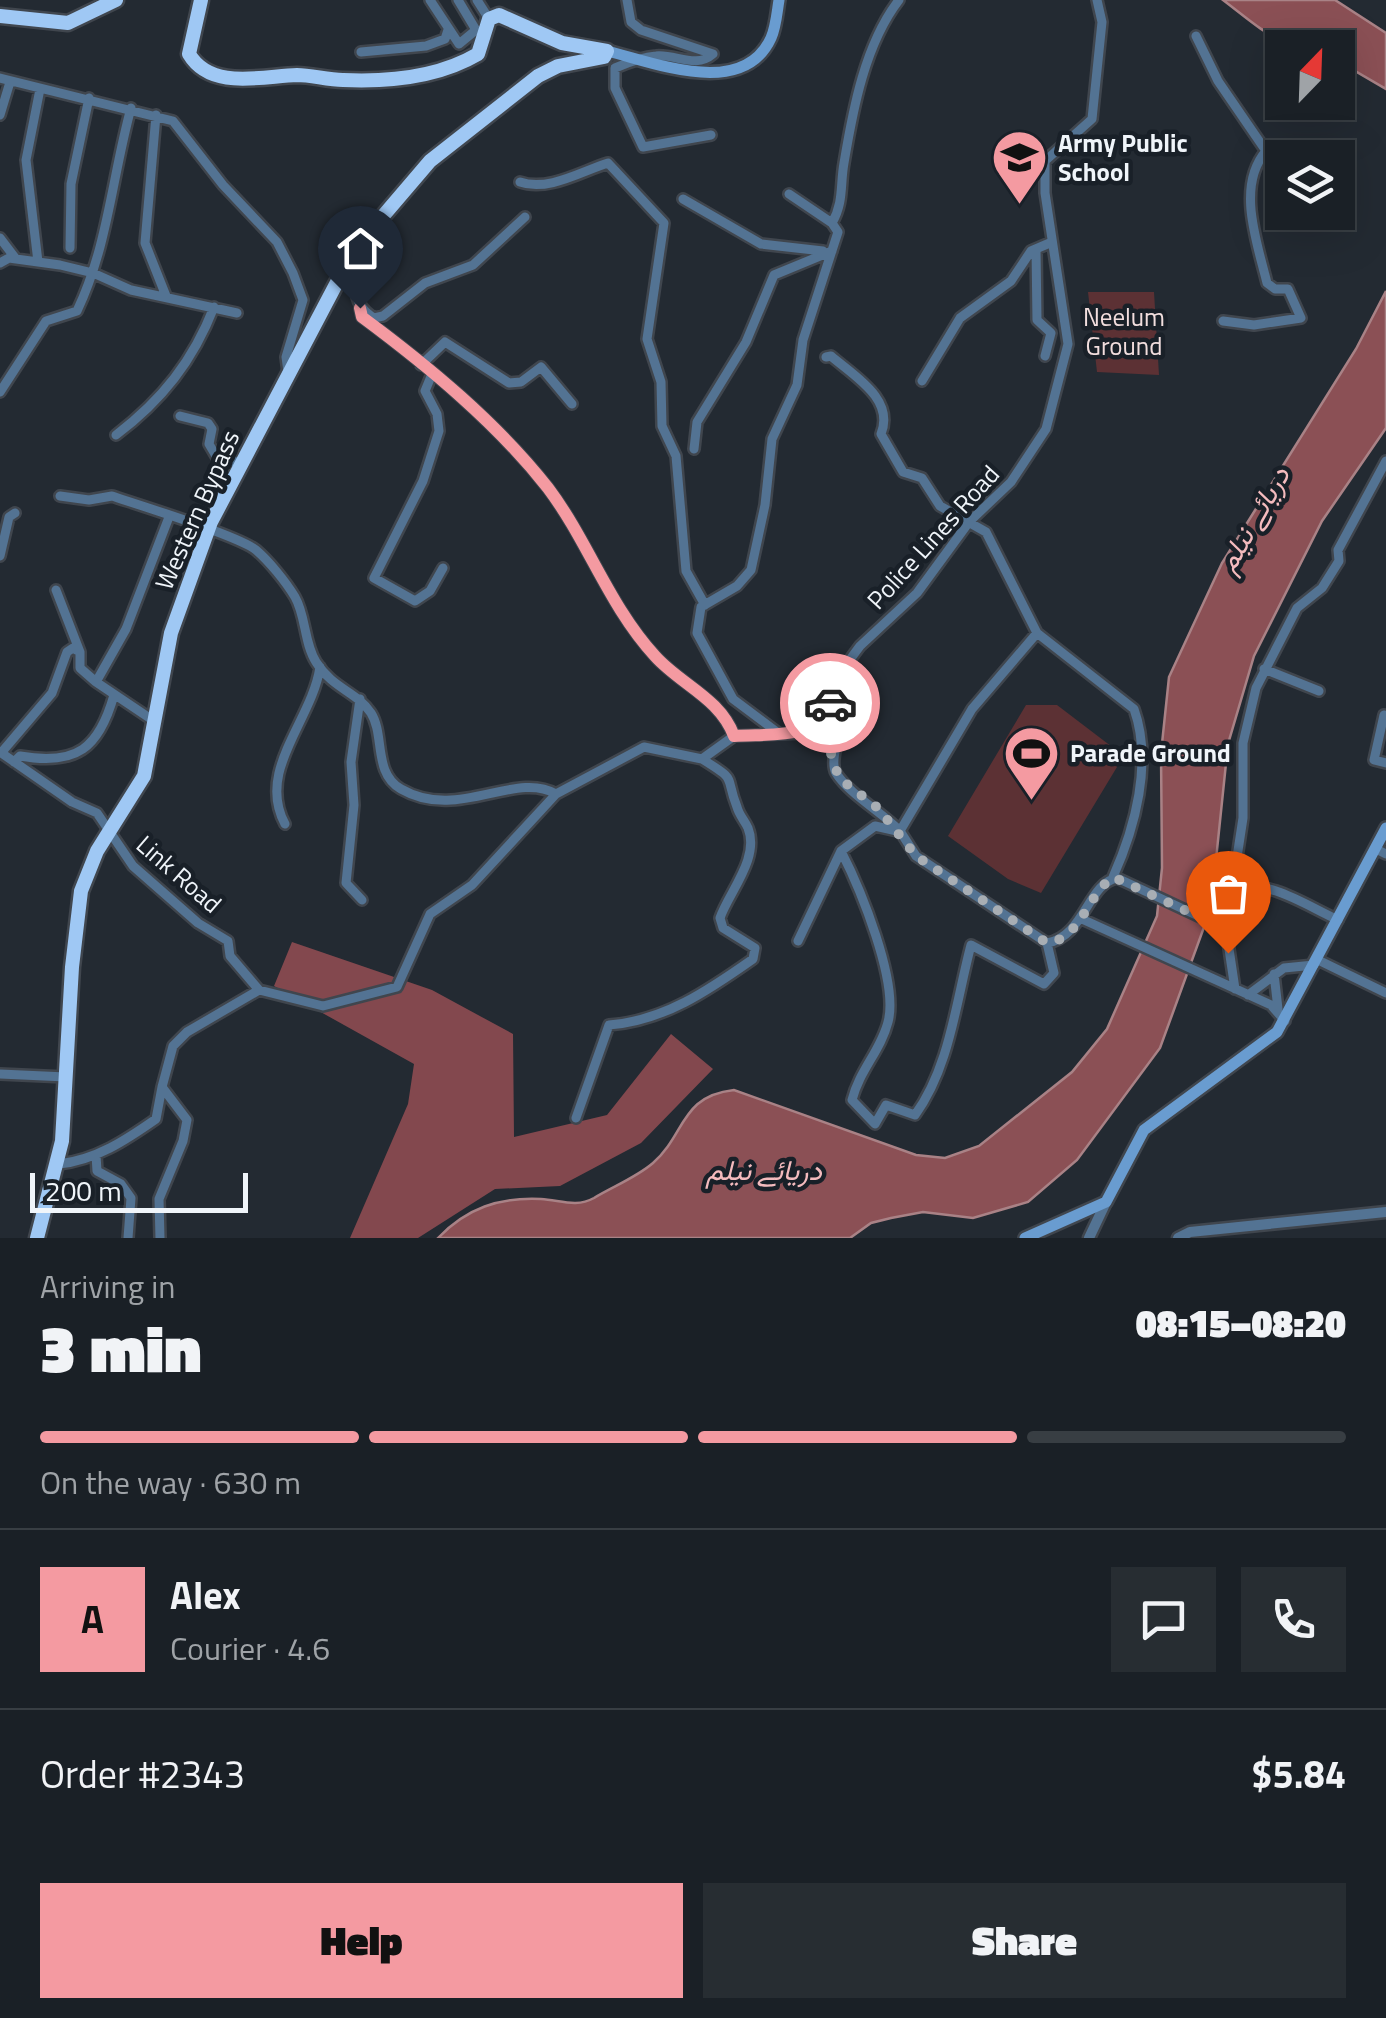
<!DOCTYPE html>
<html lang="en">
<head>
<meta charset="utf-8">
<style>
  :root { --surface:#1a2026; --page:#272d32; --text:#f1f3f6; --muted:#9fa3a7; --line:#383e43; --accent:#f49aa1 }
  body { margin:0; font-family:"Titillium Web",Vazirmatn,sans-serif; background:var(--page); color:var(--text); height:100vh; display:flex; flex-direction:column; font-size:38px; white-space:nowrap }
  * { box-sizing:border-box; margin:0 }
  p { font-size:32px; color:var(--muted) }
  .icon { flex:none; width:55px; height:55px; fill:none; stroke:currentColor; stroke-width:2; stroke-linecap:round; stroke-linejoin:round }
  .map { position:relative; height:1238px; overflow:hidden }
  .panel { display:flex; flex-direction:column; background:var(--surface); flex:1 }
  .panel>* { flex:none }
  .needle { width:65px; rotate:23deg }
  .buttons { position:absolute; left:1265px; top:30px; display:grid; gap:20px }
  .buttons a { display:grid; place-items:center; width:90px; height:90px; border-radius:0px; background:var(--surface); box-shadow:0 10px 40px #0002,0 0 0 2px var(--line); font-size:50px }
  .scale { position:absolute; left:30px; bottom:25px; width:218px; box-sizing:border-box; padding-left:10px; border:5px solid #f0f5fa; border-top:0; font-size:28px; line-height:35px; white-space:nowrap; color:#f0f5fa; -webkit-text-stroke:8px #192028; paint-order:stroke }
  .pin { position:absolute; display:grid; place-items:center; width:85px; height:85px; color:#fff; margin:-102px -42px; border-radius:50% 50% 50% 0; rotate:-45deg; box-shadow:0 0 10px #0007 }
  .pin .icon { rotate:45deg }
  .courier { position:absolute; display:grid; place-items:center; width:100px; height:100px; margin:-50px; border:8px solid #f49aa1; border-radius:50%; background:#fff; color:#222; box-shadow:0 2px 12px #0007 }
  .headline em { font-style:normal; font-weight:800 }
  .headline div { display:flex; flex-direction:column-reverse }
  .headline { display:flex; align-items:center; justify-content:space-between; height:170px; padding:0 40px }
  h1 { font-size:65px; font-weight:800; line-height:75px }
  .bar { display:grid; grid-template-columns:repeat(4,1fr); gap:15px 10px; align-content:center; height:120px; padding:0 40px }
  .bar i { height:12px; border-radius:8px; background:var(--line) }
  .bar .selected { background:var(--accent) }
  .bar p { grid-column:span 4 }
  .line { display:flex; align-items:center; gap:25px; padding:0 40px; border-top:2px solid var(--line) }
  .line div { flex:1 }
  .round { display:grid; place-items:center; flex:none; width:105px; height:105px; border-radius:0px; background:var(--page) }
  .button { display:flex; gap:20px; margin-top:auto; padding:20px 40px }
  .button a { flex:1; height:115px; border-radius:0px; background:var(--accent); color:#111; font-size:40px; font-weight:800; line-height:115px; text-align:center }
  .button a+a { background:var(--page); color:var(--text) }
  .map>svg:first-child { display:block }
  .green { fill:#5c3134 }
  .forest { fill:#83484e }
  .water { fill:#8b5055; stroke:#a98286; stroke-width:2.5 }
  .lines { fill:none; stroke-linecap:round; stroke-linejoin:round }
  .minor-casing { stroke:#40464e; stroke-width:14 }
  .tertiary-casing { stroke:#40464e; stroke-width:15 }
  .secondary-casing { stroke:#40464e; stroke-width:16 }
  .trunk-casing { stroke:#40464e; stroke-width:19 }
  .minor { stroke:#537393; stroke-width:9 }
  .tertiary { stroke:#537393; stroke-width:10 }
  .secondary { stroke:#699cd0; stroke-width:11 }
  .trunk { stroke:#9fc8f4; stroke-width:14 }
  .done { stroke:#a8aeb4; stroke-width:10; stroke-dasharray:0 18 }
  .route { stroke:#f49aa1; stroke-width:12 }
  .labels { text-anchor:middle; stroke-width:9; stroke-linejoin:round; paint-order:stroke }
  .poi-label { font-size:25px; font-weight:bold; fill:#f0f5fa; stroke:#192028; text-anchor:start }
  .park-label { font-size:25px; fill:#f2dede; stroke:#192028 }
  .street-label { font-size:25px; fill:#f0f5fa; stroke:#192028 }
  .water-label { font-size:28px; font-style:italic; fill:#f4bbbe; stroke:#192028 }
</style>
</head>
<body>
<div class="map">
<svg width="1386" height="1238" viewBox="0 0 1386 1238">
  <rect width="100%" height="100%" fill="#232a32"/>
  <!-- green -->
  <path class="green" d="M1088 292H1154L1159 375 1097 372Z
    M1026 705H1057L1120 753 1117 767 1041 893 1008 879 948 836Z"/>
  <!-- forest -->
  <path class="forest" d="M292 942 432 990 513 1034 514 1137 607 1115 671 1034 713 1069 641 1143 560 1186 495 1189 418 1238H350L408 1104 414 1064 274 986Z"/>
  <!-- water -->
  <path class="water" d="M1223 0H1335L1386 33V89L1338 61V48C1277 48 1269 35 1223 0Z
    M1386 291V428L1322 521 1254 656 1228 744 1211 908 1160 1048 1077 1160 1028 1202 973 1218 923 1212 891 1218 871 1223 850 1238H438C467 1208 499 1197 541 1199 560 1200 576 1208 594 1198 612 1187 637 1177 653 1163 686 1134 680 1096 734 1090L916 1155 945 1158 979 1146 1072 1072 1107 1029 1157 916 1162 868 1161 753 1169 677 1222 563 1356 349Z"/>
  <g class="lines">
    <defs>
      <path id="minor" d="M430 0 459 44 476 30 458 0
        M477 0 489 19
        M627 0 631 22 641 30 713 54C696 69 676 54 656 56 642 57 629 62 615 68V88L643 147 711 135
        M1196 36 1218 81 1266 151C1236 186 1257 242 1267 283L1275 289H1288L1301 318 1254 325 1223 321
        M361 52 426 46 445 39 448 30
        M0 78 173 121 223 185 277 242 293 273 303 300 286 357 288 372
        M0 115 10 82
        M156 115 145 243 166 296
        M520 182C548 192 582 171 608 163L664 223 647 339 661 382 662 426 676 456 686 571 705 605
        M683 199 761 244 823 251
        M832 223C844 202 840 185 844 163 853 109 865 44 899 0
        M374 231C366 261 338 296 374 318L383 316 425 283 473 265 525 217
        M0 238 16 259
        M70 248 71 184 89 98
        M1036 249 1037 320 1051 333 1045 356
        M38 262 26 160 40 89
        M0 263 9 258 60 265 93 273 131 290 237 313
        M360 308 362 317C428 366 497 423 548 488 588 541 609 606 655 656 681 685 720 698 734 736
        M826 357 831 356C854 376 895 399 881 434L903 472 922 478 940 506 986 532 1037 633 972 709 900 831 916 856 1047 943C1084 937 1088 883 1117 878L1226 929 1235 989
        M421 365 445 342 509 383 521 382 541 367 572 404
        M432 374 425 391 437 414 439 431 423 481 374 578 415 601 430 591 443 568
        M922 381 960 318 1011 281 1031 251 1052 242
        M0 392 46 321 77 311C108 246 112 177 131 108
        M180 416 208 423 212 429 209 444 219 461 241 462
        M116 435C162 400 193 361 214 307
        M694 449 697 422 746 342 774 275 832 251
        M60 496 89 500 112 496C139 505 239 536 256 550 269 561 286 582 295 597 306 616 304 643 316 662 333 689 356 691 371 713 385 735 373 773 401 789 458 822 515 770 556 794
        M0 556 9 517 15 513
        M56 590 80 652V668L96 682
        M1037 633 1134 709C1153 762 1135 828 1113 877
        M849 661C859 699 825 754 836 773 850 795 882 812 900 831
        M1264 669 1319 691
        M360 699 351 762 354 805 346 883 362 900
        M1384 715 1374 760 1386 763
        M154 721 96 682 126 629 169 517
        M777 732 733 699 697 633 701 607 737 586 751 570 765 505 772 439 797 385 803 340 838 232 832 223 789 194
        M0 752 72 802 97 813 133 866 198 923 228 941 230 956 259 990
        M1 753 52 693 67 652 73 648 80 652
        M14 762 20 756C77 766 99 748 114 695
        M285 824C256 770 312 721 320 667
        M1376 849 1386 854
        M841 851C860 888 899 982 888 1022 881 1050 859 1071 852 1100L875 1124 886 1105 915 1115C950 1067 956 1001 971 945L1044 984 1054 973 1047 943
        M1230 885C1275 883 1298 901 1338 920
        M1084 920 1271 1005 1285 1021
        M1226 929 1243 818V743L1256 688 1297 608 1322 588 1339 561 1338 550 1386 461
        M798 941 841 851 875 826 897 831
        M1316 959 1386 993
        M1274 974 1278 1009
        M1248 995 1284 968 1314 965
        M0 1074 66 1077
        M576 1118 609 1025C664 1021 709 990 753 959L755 948 723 928 720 918C729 892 760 858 748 828 745 821 739 815 737 807 724 774 739 782 702 759
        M96 1155 97 1171 121 1184 131 1198 128 1238
        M59 1164C96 1160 126 1140 156 1119L162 1087
        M160 1238 159 1199 183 1141 187 1120 162 1087 173 1046 187 1032 259 990 323 1006 397 987 430 914 472 885 556 794 644 747 702 759 734 736 803 733 827 712 837 677 860 646 917 593 969 522 1011 482 1046 429 1068 344 1045 193V161L1092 119 1102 22 1097 0"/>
      <path id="tertiary" d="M1089 1238 1106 1202
        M1178 1238 1190 1232 1386 1212"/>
      <path id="secondary" d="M607 51C656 63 743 99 771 38 776 27 777 12 779 0
        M1025 1238 1106 1202 1144 1130 1277 1032 1386 828"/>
      <path id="trunk" d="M201 0 189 54C211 91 263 76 297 75 312 75 327 80 343 80 388 82 439 77 478 54L489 19 499 15 562 43 607 51
        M0 16 68 23 116 0
        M37 1238 62 1141 72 967 81 891 97 851 144 776 171 633 211 522 354 250 430 161 538 76 558 66 604 57 607 51"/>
    </defs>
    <!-- minor casing -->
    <use href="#minor" class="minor-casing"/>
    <!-- tertiary casing -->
    <use href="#tertiary" class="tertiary-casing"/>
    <!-- secondary casing -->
    <use href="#secondary" class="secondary-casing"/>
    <!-- trunk casing -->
    <use href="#trunk" class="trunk-casing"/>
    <!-- minor -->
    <use href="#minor" class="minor"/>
    <!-- tertiary -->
    <use href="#tertiary" class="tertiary"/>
    <!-- secondary -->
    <use href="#secondary" class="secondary"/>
    <!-- trunk -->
    <use href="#trunk" class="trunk"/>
  </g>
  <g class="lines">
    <!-- done -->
    <path class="done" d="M830 703 838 678 850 661C858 692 846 727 831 754L839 778 878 808 916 856 1047 943C1081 939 1087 895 1113 877L1226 929 1228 953"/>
    <!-- route -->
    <path class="route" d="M360 308 362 317C428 366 497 423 548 488 588 541 609 606 655 656 681 685 720 698 734 736 766 733 818 742 830 703"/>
  </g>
  <!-- icons -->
  <defs>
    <symbol id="school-pin" viewBox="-11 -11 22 30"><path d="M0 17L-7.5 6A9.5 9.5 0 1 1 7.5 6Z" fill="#f49aa1" stroke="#192028"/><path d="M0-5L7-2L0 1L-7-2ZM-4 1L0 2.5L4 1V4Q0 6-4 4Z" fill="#111"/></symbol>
    <symbol id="stadium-pin" viewBox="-11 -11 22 30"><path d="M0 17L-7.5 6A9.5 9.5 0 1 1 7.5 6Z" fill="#f49aa1" stroke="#192028"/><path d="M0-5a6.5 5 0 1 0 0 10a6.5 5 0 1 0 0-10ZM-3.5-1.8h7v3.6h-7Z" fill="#111"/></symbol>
  </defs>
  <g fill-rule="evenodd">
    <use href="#school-pin" x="988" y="126" width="63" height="86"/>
    <use href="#stadium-pin" x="1000" y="722" width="63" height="86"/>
  </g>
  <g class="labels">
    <!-- poi labels -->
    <g class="poi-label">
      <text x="1058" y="152">Army Public<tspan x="1058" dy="29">School</tspan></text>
      <text x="1070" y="762">Parade Ground</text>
    </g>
    <!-- park labels -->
    <g class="park-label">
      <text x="1124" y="326">Neelum<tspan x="1124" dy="29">Ground</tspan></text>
    </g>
    <!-- street labels -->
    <g class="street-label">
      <text transform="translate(197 510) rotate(-66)" y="9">Western Bypass</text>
      <text transform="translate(933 537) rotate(-48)" y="9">Police Lines Road</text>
      <text transform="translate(179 874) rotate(41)" y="9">Link Road</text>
    </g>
    <!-- water labels -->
    <g class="water-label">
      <text transform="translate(1253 519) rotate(-60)" y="10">دریائے نیلم</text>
      <text x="764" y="1180">دریائے نیلم</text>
    </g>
  </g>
</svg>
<div class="buttons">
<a><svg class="needle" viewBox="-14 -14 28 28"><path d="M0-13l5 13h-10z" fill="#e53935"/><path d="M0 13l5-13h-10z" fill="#9fa3a7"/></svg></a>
<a><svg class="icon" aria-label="layers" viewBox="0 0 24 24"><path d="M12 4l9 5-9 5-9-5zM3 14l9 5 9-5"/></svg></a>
</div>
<div class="scale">200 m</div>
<div class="pin" style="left:1228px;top:953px;background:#ea580c"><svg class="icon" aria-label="bag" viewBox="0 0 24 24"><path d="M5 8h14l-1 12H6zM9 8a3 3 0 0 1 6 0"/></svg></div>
<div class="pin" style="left:360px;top:308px;background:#1f2937"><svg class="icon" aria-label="home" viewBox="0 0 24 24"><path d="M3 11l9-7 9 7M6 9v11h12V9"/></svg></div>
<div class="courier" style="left:830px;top:703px"><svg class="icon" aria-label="car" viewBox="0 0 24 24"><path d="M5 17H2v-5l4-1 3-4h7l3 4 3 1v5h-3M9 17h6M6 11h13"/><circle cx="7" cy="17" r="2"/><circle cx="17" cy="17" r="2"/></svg></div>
</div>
<section class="panel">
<div class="headline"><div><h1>3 min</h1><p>Arriving in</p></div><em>08:15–08:20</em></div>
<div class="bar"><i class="selected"></i><i class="selected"></i><i class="selected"></i><i></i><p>On the way · 630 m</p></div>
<div class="line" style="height:180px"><b class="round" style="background:var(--accent);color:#111">A</b><div><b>Alex</b><p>Courier · 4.6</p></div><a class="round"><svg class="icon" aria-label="chat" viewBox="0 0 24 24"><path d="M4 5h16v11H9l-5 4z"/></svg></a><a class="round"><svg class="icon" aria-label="phone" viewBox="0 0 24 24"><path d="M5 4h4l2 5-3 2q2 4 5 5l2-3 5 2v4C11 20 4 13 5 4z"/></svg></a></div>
<div class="line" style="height:130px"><div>Order #2343</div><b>$5.84</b></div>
<div class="button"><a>Help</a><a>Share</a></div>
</section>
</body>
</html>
